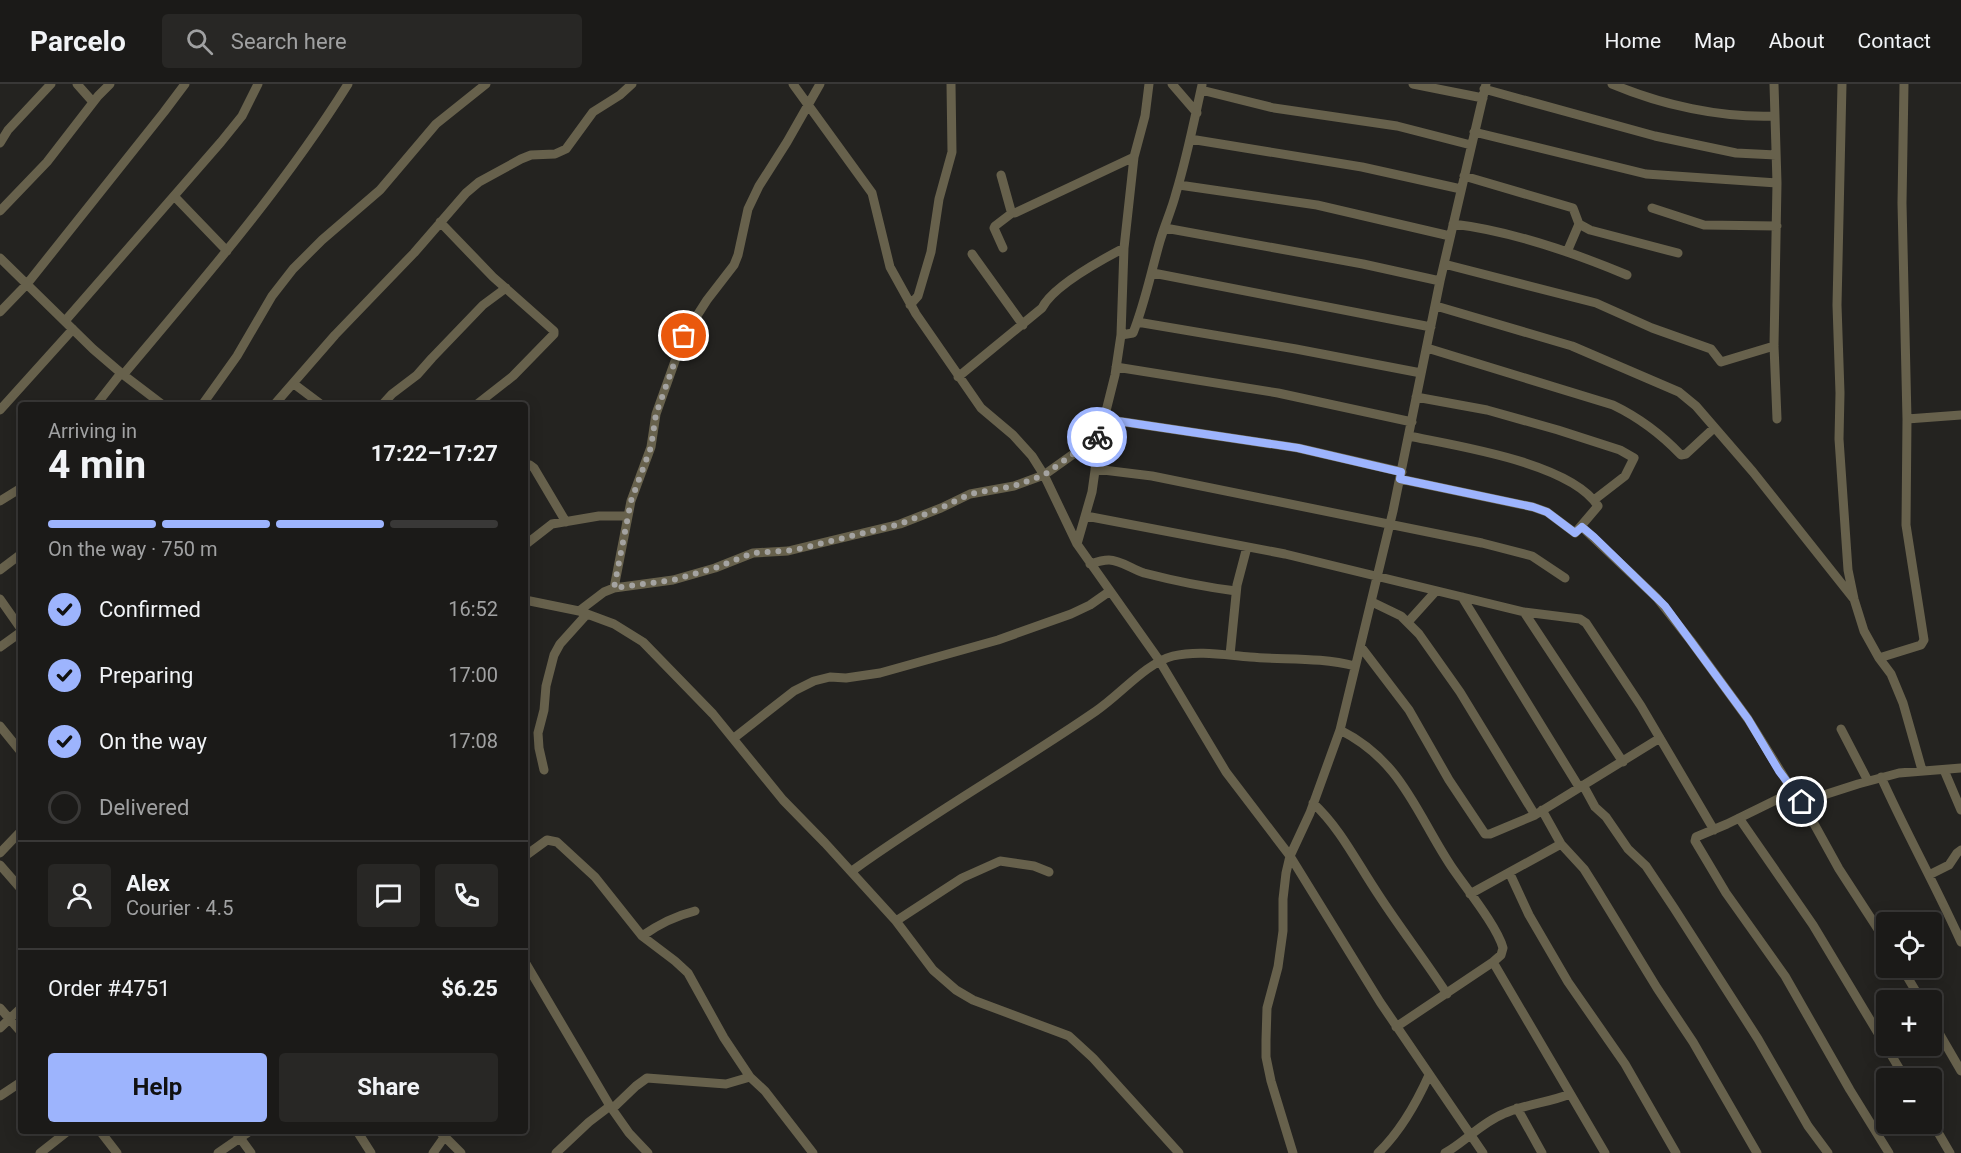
<!DOCTYPE html>
<html lang="en">
<head>
<meta charset="utf-8">
<style>
  :root { --surface:#1b1a18; --page:#282725; --text:#f1f3f6; --muted:#a0a1a2; --line:#393837; --accent:#9db4fd }
  body { margin:0; font-family:Roboto,sans-serif; background:var(--page); color:var(--text); height:100vh; display:flex; flex-direction:column; font-size:22px; white-space:nowrap }
  * { box-sizing:border-box; margin:0 }
  p { font-size:20px; color:var(--muted) }
  .icon { flex:none; width:33px; height:33px; fill:none; stroke:currentColor; stroke-width:2; stroke-linecap:round; stroke-linejoin:round }
  .map { position:relative; flex:1; overflow:hidden }
  .sheet { position:absolute; left:18px; top:318px; width:510px; height:732px; display:flex; flex-direction:column; background:var(--surface); border-radius:6px; box-shadow:0 3px 15px #0003,0 0 0 2px var(--line) }
  .sheet>* { flex:none }
  .controls { position:absolute; left:1876px; top:828px; display:grid; gap:12px }
  .controls a { display:grid; place-items:center; width:66px; height:66px; border-radius:6px; background:var(--surface); box-shadow:0 3px 15px #0003,0 0 0 2px var(--line); font-size:30px }
  .pin { position:absolute; display:grid; place-items:center; width:51px; height:51px; color:#fff; margin:-26px; border:3px solid #fff; border-radius:50%; box-shadow:0 2px 6px #0007 }
  .courier { position:absolute; display:grid; place-items:center; width:60px; height:60px; margin:-30px; border:4px solid #9db4fd; border-radius:50%; background:#fff; color:#222; box-shadow:0 2px 8px #0007 }
  .summary em { font-style:normal; font-weight:700 }
  .summary div { display:flex; flex-direction:column-reverse }
  .summary { display:flex; align-items:center; justify-content:space-between; height:102px; padding:0 30px }
  h1 { font-size:39px; font-weight:700; line-height:45px }
  .bar { display:grid; grid-template-columns:repeat(4,1fr); gap:9px 6px; align-content:center; height:72px; padding:0 30px }
  .bar i { height:8px; border-radius:4px; background:var(--line) }
  .bar .selected { background:var(--accent) }
  .bar p { grid-column:span 4 }
  .line { display:flex; align-items:center; gap:15px; padding:0 30px; border-top:2px solid var(--line) }
  .line div { flex:1 }
  .round { display:grid; place-items:center; flex:none; width:63px; height:63px; border-radius:6px; background:var(--page) }
  ol { padding:0 30px; list-style:none }
  li { display:flex; align-items:center; gap:18px; height:66px }
  li p { margin-inline-start:auto }
  li .icon { padding:6px; border-radius:50%; background:var(--accent); color:#111; stroke-width:4 }
  li:last-child { color:var(--muted) }
  li i { width:33px; height:33px; border:3px solid var(--line); border-radius:50% }
  .button { display:flex; gap:12px; margin-top:auto; padding:12px 30px }
  .button a { flex:1; height:69px; border-radius:6px; background:var(--accent); color:#111; font-size:24px; font-weight:700; line-height:69px; text-align:center }
  .button a+a { background:var(--page); color:var(--text) }
  header { display:flex; align-items:center; gap:36px; box-sizing:border-box; height:84px; padding:0 30px; background:var(--surface); border-bottom:2px solid var(--line) }
  header strong { font-size:28px }
  nav { display:flex; gap:33px; margin-inline-start:auto; font-size:21px }
  .search { width:420px; height:54px; background:var(--page); display:flex; align-items:center; gap:15px; box-sizing:border-box; padding:0 21px; border-radius:6px; color:var(--muted); font-size:22px }
  .map>svg:first-child { display:block }
  .lines { fill:none; stroke-linecap:round; stroke-linejoin:round }
  .minor { stroke:#67614c; stroke-width:9 }
  .done { stroke:#a4a3a1; stroke-width:6; stroke-dasharray:0 10.8 }
  .route { stroke:#9db4fd; stroke-width:8 }
</style>
</head>
<body>
<header>
<strong>Parcelo</strong>
<div class="search"><svg class="icon" aria-label="search" viewBox="0 0 24 24"><circle cx="10" cy="10" r="6"/><path d="M15 15l6 6"/></svg>Search here</div>
<nav><a>Home</a><a>Map</a><a>About</a><a>Contact</a></nav>
</header>
<div class="map">
<svg width="1961" height="1069" viewBox="0 0 1961 1069">
  <rect width="100%" height="100%" fill="#242320"/>
  <g class="lines">
    <!-- minor -->
    <path class="minor" d="M77 0 93 18
      M793 0 872 109 890 183 916 230 981 324 1013 351 1032 372 1044 391 1077 460 1159 576 1226 688 1290 772 1380 918 1483 1069
      M1172 0 1197 29
      M1413 0 1483 14
      M1612 0C1662 21 1720 34 1775 32
      M1774 0 1777 99 1774 262 1777 335
      M1842 0 1837 221 1840 309 1839 355 1848 486 1854 515 1864 547 1879 574 1891 590 1903 619 1922 686
      M1904 0 1902 119 1907 335 1961 331
      M1484 5 1655 52 1736 69 1776 71
      M1201 6 1274 24 1397 42 1471 61
      M1474 48 1646 90 1777 99
      M1190 55 1362 83 1461 105
      M0 59 8 46 51 0
      M1001 91 1011 127 1015 129 1134 73
      M1464 92 1573 124 1579 140 1567 168
      M1179 101 1317 121 1450 152
      M175 113 227 167
      M1652 124 1704 141 1777 142
      M0 127 47 78 98 12 110 0
      M440 138 493 193 554 247V250L513 292 476 321
      M1453 140C1512 147 1572 168 1627 191
      M1579 140 1590 146 1678 169
      M1165 144 1363 180 1440 197
      M1003 164 994 144 995 142 1012 129
      M972 170 1023 241
      M0 174 93 265 121 289 163 321
      M1444 180 1596 219 1652 244 1711 265 1721 278 1774 262
      M1153 189 1431 243
      M910 221 918 212 931 168 939 115 952 68 951 0
      M1436 222 1572 262 1679 308 1696 322 1753 388 1853 514
      M0 228 27 200 164 28 185 0
      M65 237 221 58 242 32 258 0
      M1137 238 1296 265 1421 289
      M1121 251 1133 249C1145 219 1151 188 1160 157 1165 140 1172 125 1176 109 1187 73 1194 37 1202 1
      M1427 264 1613 321C1640 334 1661 350 1681 371L1686 370 1714 344
      M1116 283 1278 309 1412 338
      M123 291C202 197 283 104 348 0
      M958 293 1042 224C1053 202 1101 176 1124 164
      M294 300 322 321
      M1416 313 1487 326 1558 346 1620 366 1634 374 1625 392 1594 416
      M96 321 121 289
      M202 321 237 272 272 212 293 185 322 156 380 106 436 40 486 0
      M274 321 335 251 414 169 466 109 479 98 521 75 531 71 555 70 566 65 593 28 620 11 632 0
      M382 321 392 310 417 291 432 274 483 221 506 204
      M0 326 73 245
      M1104 335 1298 364 1402 388
      M525 383 530 381 534 384 566 438
      M1095 385 1152 392 1482 459 1532 472 1565 494
      M1400 395 1533 423 1547 428 1575 449 1598 422C1571 379 1457 362 1409 352
      M0 417 21 404
      M1086 432 1285 470 1524 528 1580 535 1586 539 1641 622 1714 746
      M1582 443 1657 514 1691 557 1748 635 1789 701 1802 718 1839 785 1887 859
      M1077 460 1092 408 1100 351
      M525 461 552 440 599 432H627
      M1090 480C1096 478 1102 476 1109 476 1120 476 1132 485 1144 489 1175 497 1204 503 1236 507
      M0 486 21 470
      M614 504 631 417 651 363 656 330 684 252 707 216 734 181 738 171 748 125 759 102 787 58 820 0
      M1462 513 1579 703
      M0 515 21 545
      M525 516 579 527 614 540 643 558 713 630 783 716 825 759 896 837 933 886 956 906 973 916 1069 952 1093 974 1179 1069
      M1372 518 1401 532 1419 550 1460 608 1535 731
      M579 527 604 508 614 504 673 496 715 484 753 469 788 467 900 440 941 424 970 410 1014 402 1044 391 1100 351 1115 291 1121 251 1124 164 1134 73 1145 32 1149 0
      M1524 528 1623 678
      M1408 538 1436 507
      M0 563 21 548
      M1361 563 1409 626 1449 696 1485 750H1490L1535 731 1660 654
      M1230 571 1237 501 1247 463
      M1879 574 1921 561 1924 556 1906 441 1907 335
      M0 642 21 668
      M1841 645 1868 697
      M1340 646C1402 677 1416 729 1451 782 1465 803 1497 842 1503 864L1501 871 1493 878 1396 943
      M734 654 794 607 814 597 830 593 846 594 880 589 998 556 1071 530 1090 521 1110 507
      M544 686 539 664 538 649 544 626 546 602 554 571 560 560 587 530
      M1944 686 1961 726
      M1881 693C1906 749 1936 802 1961 858
      M1583 701 1595 723 1606 733 1628 765 1646 782 1674 824 1758 955 1808 1042 1828 1069
      M1794 707 1727 740 1696 753 1695 757 1726 809 1785 892 1850 1006 1889 1069
      M1802 718 1858 700 1899 689 1961 684
      M1313 719C1341 745 1357 779 1378 810 1400 844 1425 876 1447 910
      M1542 726 1561 760 1584 785 1596 804 1657 904 1693 958 1757 1069
      M1739 734 1813 841 1905 994
      M0 769 21 747
      M525 772 547 756 557 758 595 793 642 852 675 877 688 889 724 954 750 993 765 1007 813 1069
      M0 781 21 805
      M852 787C931 730 1016 682 1096 627 1120 611 1146 579 1173 572 1198 566 1225 571 1250 573 1285 576 1320 573 1355 582
      M1510 790 1529 831 1568 898 1625 980 1676 1069
      M1929 791 1949 781 1957 769 1961 766
      M1470 810 1561 760
      M896 837 962 794 1000 777 1034 782 1049 788
      M642 852C659 840 675 832 695 827
      M525 878 610 1022 629 1049 648 1069
      M1493 878 1605 1069
      M1902 884 1921 916
      M0 924 21 948
      M1932 937 1961 987
      M0 944 21 924
      M0 1012 21 998
      M1517 1024 1542 1069
      M612 1025 636 1002 647 994 726 1000 750 993
      M1932 1038 1950 1069
      M100 1047 117 1069
      M235 1047 251 1069
      M357 1047 371 1069
      M439 1047 461 1069
      M40 1069 68 1047
      M218 1069 250 1047
      M433 1069 445 1052
      M556 1069 589 1038 610 1022
      M1293 1069 1271 997 1266 973V956L1267 924 1278 883 1283 847V815L1286 789 1290 772 1310 729 1340 646 1393 427 1440 197 1486 0
      M1378 1069C1401 1047 1416 1020 1429 991
      M1445 1069C1465 1058 1481 1039 1503 1030 1525 1020 1548 1019 1570 1010"/>
  </g>
  <g class="lines">
    <!-- done -->
    <path class="done" d="M684 252 656 330 651 363 631 417 614 504 673 496 715 484 753 469 795 466 900 440 941 424 970 410 1014 402 1044 391 1097 353"/>
    <!-- route -->
    <path class="route" d="M1097 353 1100 351 1104 335 1298 364 1401 388 1400 395 1533 423 1547 428 1575 449 1582 443 1594 453 1665 522 1748 635 1779 687 1802 718"/>
  </g>
</svg>
<div class="controls">
<a><svg class="icon" aria-label="locate" viewBox="0 0 24 24"><circle cx="12" cy="12" r="6"/><path d="M12 2v4M12 18v4M2 12h4M18 12h4"/></svg></a>
<a>+</a>
<a>−</a>
</div>
<div class="pin" style="left:684px;top:252px;background:#ea580c"><svg class="icon" aria-label="bag" viewBox="0 0 24 24"><path d="M5 8h14l-1 12H6zM9 8a3 3 0 0 1 6 0"/></svg></div>
<div class="pin" style="left:1802px;top:718px;background:#1f2937"><svg class="icon" aria-label="home" viewBox="0 0 24 24"><path d="M3 11l9-7 9 7M6 9v11h12V9"/></svg></div>
<div class="courier" style="left:1097px;top:353px"><svg class="icon" aria-label="bike" viewBox="0 0 24 24"><circle cx="6" cy="16" r="4"/><circle cx="18" cy="16" r="4"/><path d="M6 16l4-8h5l3 8M10 8l3 8H6M13 5h3"/></svg></div>
<section class="sheet">
<div class="summary"><div><h1>4 min</h1><p>Arriving in</p></div><em>17:22–17:27</em></div>
<div class="bar"><i class="selected"></i><i class="selected"></i><i class="selected"></i><i></i><p>On the way · 750 m</p></div>
<ol>
<li><svg class="icon" aria-label="check" viewBox="0 0 24 24"><path d="M5 12l5 5 9-10"/></svg>Confirmed<p>16:52</p></li>
<li><svg class="icon" aria-label="check" viewBox="0 0 24 24"><path d="M5 12l5 5 9-10"/></svg>Preparing<p>17:00</p></li>
<li><svg class="icon" aria-label="check" viewBox="0 0 24 24"><path d="M5 12l5 5 9-10"/></svg>On the way<p>17:08</p></li>
<li><i></i>Delivered</li>
</ol>
<div class="line" style="height:108px"><a class="round"><svg class="icon" aria-label="person" viewBox="0 0 24 24"><circle cx="12" cy="8" r="4"/><path d="M4 21q1-7 8-7t8 7"/></svg></a><div><b>Alex</b><p>Courier · 4.5</p></div><a class="round"><svg class="icon" aria-label="chat" viewBox="0 0 24 24"><path d="M4 5h16v11H9l-5 4z"/></svg></a><a class="round"><svg class="icon" aria-label="phone" viewBox="0 0 24 24"><path d="M5 4h4l2 5-3 2q2 4 5 5l2-3 5 2v4C11 20 4 13 5 4z"/></svg></a></div>
<div class="line" style="height:78px"><div>Order #4751</div><b>$6.25</b></div>
<div class="button"><a>Help</a><a>Share</a></div>
</section>
</div>
</body>
</html>
